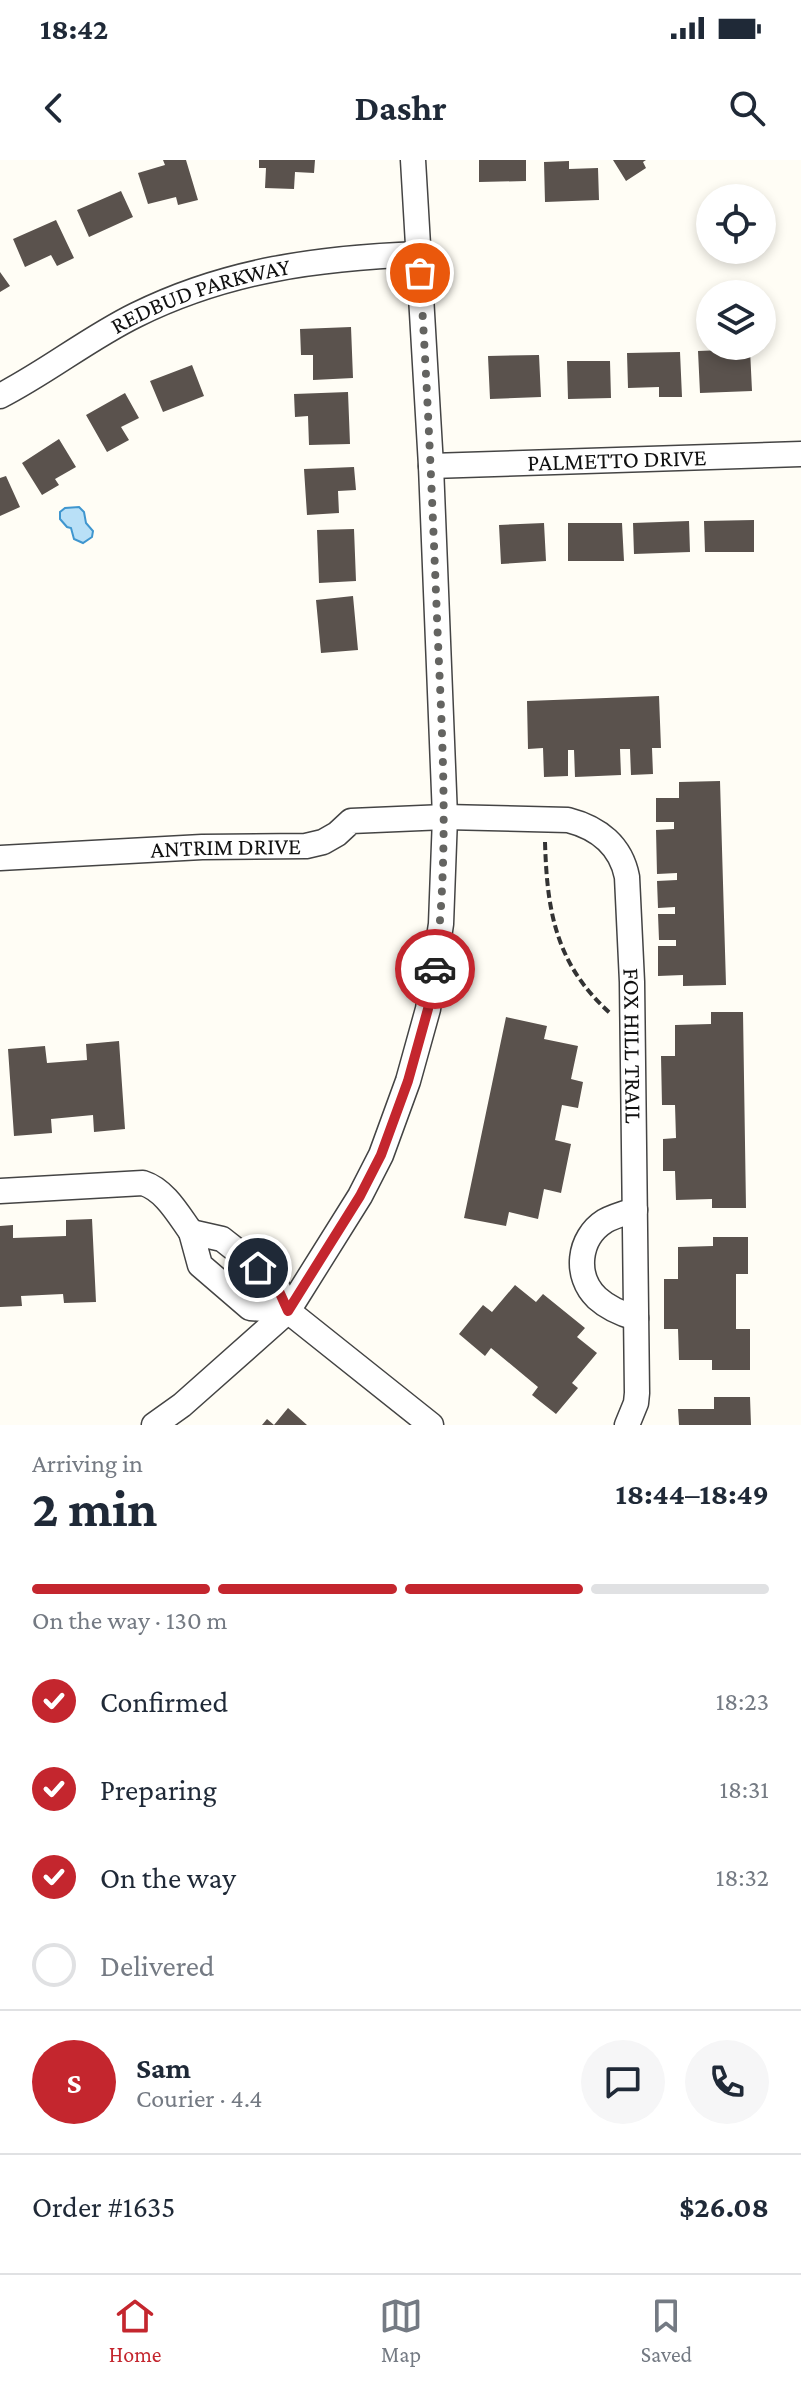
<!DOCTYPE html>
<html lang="en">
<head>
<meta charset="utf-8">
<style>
  :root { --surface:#fff; --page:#f6f6f7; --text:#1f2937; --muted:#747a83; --line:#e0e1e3; --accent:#c4262e }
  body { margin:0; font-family:"Crimson Pro",serif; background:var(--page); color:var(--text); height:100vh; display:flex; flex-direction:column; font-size:30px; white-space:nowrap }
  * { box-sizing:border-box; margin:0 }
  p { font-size:26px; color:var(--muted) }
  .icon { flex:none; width:44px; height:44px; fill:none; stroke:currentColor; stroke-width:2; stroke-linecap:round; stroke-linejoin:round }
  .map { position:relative; height:1265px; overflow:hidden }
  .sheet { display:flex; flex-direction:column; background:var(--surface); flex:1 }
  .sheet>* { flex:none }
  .fabs { position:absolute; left:696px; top:24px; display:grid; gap:16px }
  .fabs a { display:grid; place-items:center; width:80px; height:80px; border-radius:50%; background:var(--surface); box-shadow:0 4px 12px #0003; font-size:40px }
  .pin { position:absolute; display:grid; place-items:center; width:68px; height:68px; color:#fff; margin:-34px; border:4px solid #fff; border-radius:50%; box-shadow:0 2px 8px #0007 }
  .courier { position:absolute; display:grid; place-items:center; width:80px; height:80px; margin:-40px; border:6px solid #c4262e; border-radius:50%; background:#fff; color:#222; box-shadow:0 2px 10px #0007 }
  .headline em { font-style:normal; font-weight:700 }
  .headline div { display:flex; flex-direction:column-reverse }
  .headline { display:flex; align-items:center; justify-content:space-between; height:136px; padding:0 32px }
  h1 { font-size:52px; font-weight:700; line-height:60px }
  .bar { display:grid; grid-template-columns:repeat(4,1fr); gap:12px 8px; align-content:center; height:96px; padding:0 32px }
  .bar i { height:10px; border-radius:6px; background:var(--line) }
  .bar .current { background:var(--accent) }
  .bar p { grid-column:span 4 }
  .line { display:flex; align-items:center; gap:20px; padding:0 32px; border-top:2px solid var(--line) }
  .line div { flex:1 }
  .round { display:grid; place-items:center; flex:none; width:84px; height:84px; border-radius:42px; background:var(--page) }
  ol { padding:0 32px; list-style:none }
  li { display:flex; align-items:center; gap:24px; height:88px }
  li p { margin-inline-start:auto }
  li .icon { padding:8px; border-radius:50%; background:var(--accent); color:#fff; stroke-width:4 }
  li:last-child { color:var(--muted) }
  li i { width:44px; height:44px; border:4px solid var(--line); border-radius:50% }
  .status { display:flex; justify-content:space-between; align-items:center; height:56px; padding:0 40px; background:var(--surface); direction:ltr }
  .status svg { height:22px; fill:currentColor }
  header { display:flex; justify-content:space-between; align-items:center; height:104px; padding:0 32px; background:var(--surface); font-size:36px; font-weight:700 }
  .menu { display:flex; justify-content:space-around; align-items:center; height:112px; border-top:2px solid var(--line); background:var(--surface); font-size:22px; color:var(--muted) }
  .menu a { display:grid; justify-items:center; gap:4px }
  .menu .current { color:var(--accent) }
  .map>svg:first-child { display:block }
  .water { fill:#b9e0f7; stroke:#3f96cf; stroke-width:2 }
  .building { fill:#5a524d }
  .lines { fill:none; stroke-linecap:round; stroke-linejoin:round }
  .minor-casing { stroke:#444; stroke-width:27 }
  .path { stroke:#333; stroke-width:4; stroke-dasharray:8 4; stroke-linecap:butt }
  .minor { stroke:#fff; stroke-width:24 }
  .done { stroke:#646461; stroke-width:8; stroke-dasharray:0 14.4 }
  .route { stroke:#c4262e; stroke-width:10 }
  .labels { text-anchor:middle; stroke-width:8; stroke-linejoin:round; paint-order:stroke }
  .street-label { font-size:24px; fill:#111; stroke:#fff }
</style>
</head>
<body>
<div class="status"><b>18:42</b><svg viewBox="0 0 49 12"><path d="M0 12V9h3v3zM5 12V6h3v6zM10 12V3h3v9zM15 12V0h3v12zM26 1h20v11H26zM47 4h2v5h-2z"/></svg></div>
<header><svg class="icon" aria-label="back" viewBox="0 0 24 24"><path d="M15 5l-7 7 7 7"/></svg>Dashr<svg class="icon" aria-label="search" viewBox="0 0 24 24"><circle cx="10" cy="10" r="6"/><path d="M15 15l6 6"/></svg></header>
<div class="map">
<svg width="801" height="1265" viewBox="0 0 801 1265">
  <rect width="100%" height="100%" fill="#fffdf5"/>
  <!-- water -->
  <path class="water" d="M79 347 84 352 86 363 93 371 92 377 83 383 74 379 71 368 67 367 60 359V352L65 348Z"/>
  <!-- building -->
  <path class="building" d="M163 0H186L198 40 178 45 176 37 148 44 138 13 165 5Z
    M259 0H315L314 13 295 12 294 29 265 28 266 8H259Z
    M479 0H526V21L479 22Z
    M613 0H646L643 2 646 8 626 21Z
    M569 1V9L598 8 599 40 545 42 544 2Z
    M121 31 133 57 89 77 77 50Z
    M56 60 74 98 57 106 51 95 25 107 13 79Z
    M0 112 10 126 0 132Z
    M351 167 353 218 313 220V195H301L300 169Z
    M750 189 752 231 700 233 698 191Z
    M680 192 682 237H659V227L628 228 627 193Z
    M539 195 541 237 490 239 488 196Z
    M567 201H610L611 238 568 239Z
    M192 205 204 236 163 252 150 221Z
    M348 232 350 284 309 285 308 256 295 257 294 234Z
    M125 233 139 258 121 267 129 280 107 292 86 255Z
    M59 279 76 307 55 319 59 325 42 335 22 303Z
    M354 307 356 330 338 331 339 353 307 355 304 309Z
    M6 316 20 347 0 356V318Z
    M754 360V392H705L704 361Z
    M689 361 690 392 634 394 633 363Z
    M544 363 546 401 501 404 499 365Z
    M568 363H622L624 401H568Z
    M354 369 356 421 319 423 317 370Z
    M353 436 358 490 321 493 316 440Z
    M659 536 661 588H652L653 614 631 615 630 589H620L621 615 575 617 574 590H568V616L544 617 543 588 528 589 527 541Z
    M720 621 726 825 683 826V815L658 816V786H676V780H659L658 754H675V747L658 748 657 721 677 720V713L657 714 656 670 674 669V662H656V638H679V622Z
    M711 852H743L746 1048H712V1039L676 1040 675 1011H663V979L676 978 675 945H662L661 896H675V865L711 864Z
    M506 857 547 866 544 879 578 886 571 919 583 922 578 948 562 945 555 980 571 984 561 1033 544 1029 538 1059 509 1052 506 1066 464 1058Z
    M119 881 125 969 94 972 93 955 51 959 52 973 14 976 8 889 45 886 47 903 87 900 86 884Z
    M92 1059 96 1142 64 1143 63 1134 21 1136 22 1146 0 1147V1066L13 1065V1078L66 1076V1060Z
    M713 1077H748V1114H736V1169H750V1210H712V1200H679L678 1169H664V1119H678V1087L713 1086Z
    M515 1125 536 1142 543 1134 585 1168 577 1177 597 1193 572 1223 578 1228 556 1254 532 1235 538 1227 491 1188 485 1196 459 1174 483 1145 492 1152Z
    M714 1237H750L751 1265H679L678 1249H714Z
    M288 1248 307 1265H262L267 1259 274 1265Z"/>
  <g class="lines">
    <defs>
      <g id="minor">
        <path id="s1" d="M0 236C47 212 89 178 136 155 227 110 319 98 419 94"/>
        <path id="s2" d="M431 306 801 294"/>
        <path id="s3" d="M0 698 202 687 306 686 323 682 337 674 351 661 445 657 568 660C599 668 621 686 627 717L632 822 637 1233 636 1243 627 1265"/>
        <path d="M0 1031 143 1023C165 1030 178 1054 191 1072"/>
        <path d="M635 1050C625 1053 614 1056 605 1061 578 1078 574 1116 597 1138 608 1148 622 1154 636 1158"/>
        <path d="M288 1151 250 1148 200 1105 191 1072 222 1079 274 1120 288 1151 431 1265"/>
        <path d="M154 1265 182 1245 288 1151 360 1036 381 995 408 921 428 849 441 764 445 657 431 306 413 0"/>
      </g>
    </defs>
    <!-- minor casing -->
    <use href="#minor" class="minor-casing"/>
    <!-- path -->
    <path class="path" d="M545 682C547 752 556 805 611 854"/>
    <!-- minor -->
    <use href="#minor" class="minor"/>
  </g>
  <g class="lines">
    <!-- done -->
    <path class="done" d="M420 113C428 236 433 359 438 482 443 591 449 700 435 809"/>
    <!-- route -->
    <path class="route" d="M258 1108 274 1120 288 1151 360 1036 381 995 408 921 428 849 435 809"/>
  </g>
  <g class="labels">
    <!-- street labels -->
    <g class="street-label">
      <text dy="8" stroke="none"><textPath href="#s1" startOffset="226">REDBUD PARKWAY</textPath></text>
      <text dy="8" stroke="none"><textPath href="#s2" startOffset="186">PALMETTO DRIVE</textPath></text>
      <text dy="8" stroke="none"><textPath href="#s3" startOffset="226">ANTRIM DRIVE</textPath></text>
      <text dy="8" stroke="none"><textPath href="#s3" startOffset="832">FOX HILL TRAIL</textPath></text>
    </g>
  </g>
</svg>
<div class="fabs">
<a><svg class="icon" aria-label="locate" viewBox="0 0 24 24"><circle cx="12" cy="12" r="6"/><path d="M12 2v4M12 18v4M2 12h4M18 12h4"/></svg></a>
<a><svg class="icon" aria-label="layers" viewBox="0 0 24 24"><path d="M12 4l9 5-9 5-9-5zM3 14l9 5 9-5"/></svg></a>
</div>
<div class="pin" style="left:420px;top:113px;background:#ea580c"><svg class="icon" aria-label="bag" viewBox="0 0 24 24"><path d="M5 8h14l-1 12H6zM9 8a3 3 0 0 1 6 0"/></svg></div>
<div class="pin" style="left:258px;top:1108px;background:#1f2937"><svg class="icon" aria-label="home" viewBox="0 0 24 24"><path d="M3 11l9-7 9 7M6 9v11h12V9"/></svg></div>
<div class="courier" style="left:435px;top:809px"><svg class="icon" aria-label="car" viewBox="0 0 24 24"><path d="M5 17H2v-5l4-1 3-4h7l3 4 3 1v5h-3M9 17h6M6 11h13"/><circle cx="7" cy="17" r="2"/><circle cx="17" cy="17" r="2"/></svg></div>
</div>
<section class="sheet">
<div class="headline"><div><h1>2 min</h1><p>Arriving in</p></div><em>18:44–18:49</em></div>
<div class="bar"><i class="current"></i><i class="current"></i><i class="current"></i><i></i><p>On the way · 130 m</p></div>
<ol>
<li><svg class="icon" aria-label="check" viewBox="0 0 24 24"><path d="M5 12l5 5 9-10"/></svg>Confirmed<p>18:23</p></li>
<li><svg class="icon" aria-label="check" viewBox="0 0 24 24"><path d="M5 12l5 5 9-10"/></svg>Preparing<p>18:31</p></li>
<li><svg class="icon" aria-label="check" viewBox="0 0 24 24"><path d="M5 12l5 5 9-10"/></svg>On the way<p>18:32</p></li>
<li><i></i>Delivered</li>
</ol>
<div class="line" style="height:144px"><b class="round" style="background:var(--accent);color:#fff">S</b><div><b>Sam</b><p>Courier · 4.4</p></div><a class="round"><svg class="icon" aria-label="chat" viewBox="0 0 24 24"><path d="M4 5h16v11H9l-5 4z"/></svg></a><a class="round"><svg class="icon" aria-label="phone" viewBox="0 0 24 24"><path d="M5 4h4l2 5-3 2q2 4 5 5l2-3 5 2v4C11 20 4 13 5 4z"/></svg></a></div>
<div class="line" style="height:104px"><div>Order #1635</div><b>$26.08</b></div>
</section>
<nav class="menu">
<a class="current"><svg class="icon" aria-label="home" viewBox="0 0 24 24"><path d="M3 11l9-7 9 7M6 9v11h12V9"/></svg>Home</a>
<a><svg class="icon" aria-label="map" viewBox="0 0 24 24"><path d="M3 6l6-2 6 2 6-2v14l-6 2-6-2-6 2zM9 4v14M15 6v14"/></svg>Map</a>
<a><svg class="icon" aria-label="saved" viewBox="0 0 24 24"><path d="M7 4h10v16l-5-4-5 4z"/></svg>Saved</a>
</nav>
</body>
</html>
